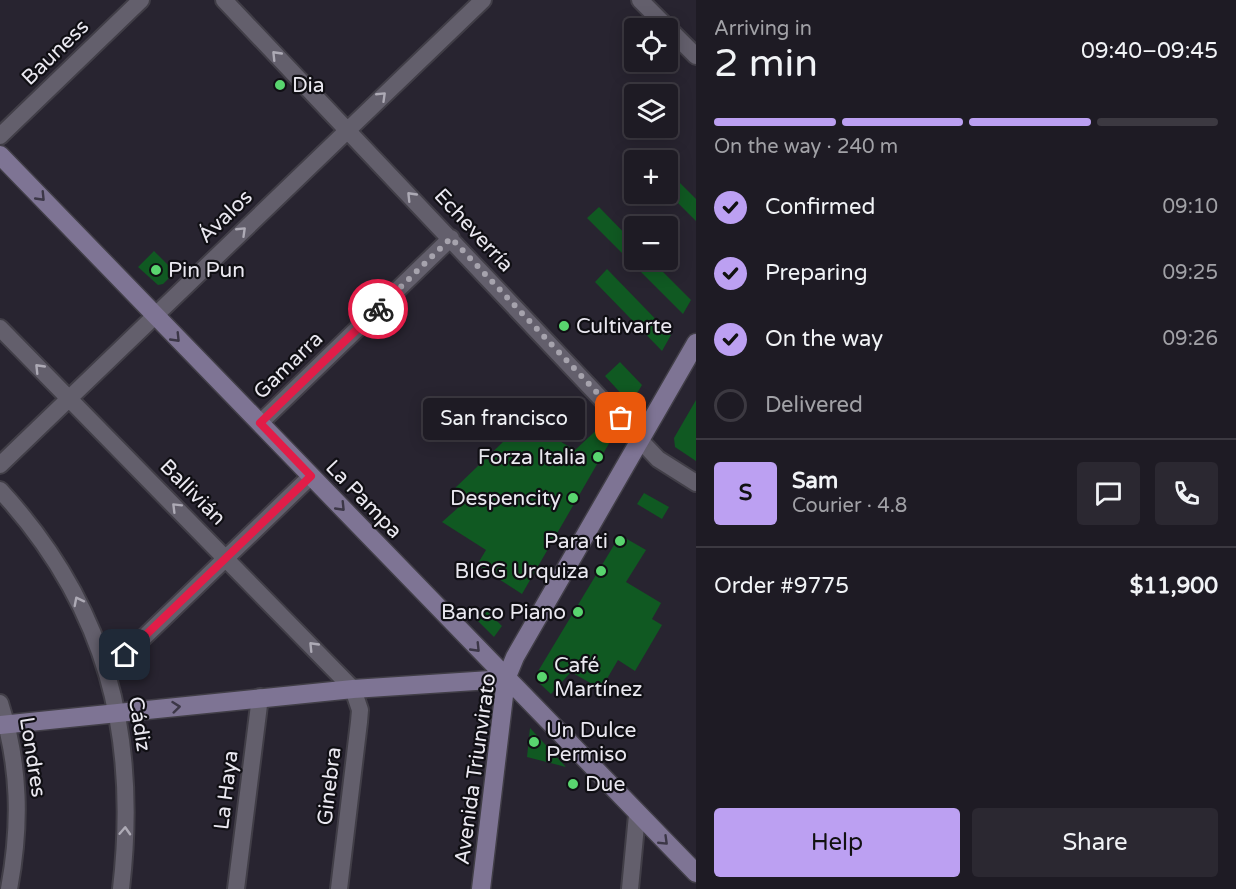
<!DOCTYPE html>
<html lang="en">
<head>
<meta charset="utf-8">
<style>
  :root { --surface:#1e1b24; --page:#2b2831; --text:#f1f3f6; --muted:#a1a1a6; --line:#3c3941; --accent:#bca0f2 }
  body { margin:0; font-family:"Varela Round",sans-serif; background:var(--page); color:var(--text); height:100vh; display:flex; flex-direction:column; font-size:22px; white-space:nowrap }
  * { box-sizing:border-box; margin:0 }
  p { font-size:20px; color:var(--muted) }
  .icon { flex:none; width:33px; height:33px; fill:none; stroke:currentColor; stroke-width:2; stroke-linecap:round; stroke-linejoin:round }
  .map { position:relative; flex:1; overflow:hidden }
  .drawer { display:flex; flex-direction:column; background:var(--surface); width:540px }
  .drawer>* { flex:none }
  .buttons { position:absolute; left:624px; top:18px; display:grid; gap:12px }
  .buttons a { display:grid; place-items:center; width:54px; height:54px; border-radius:6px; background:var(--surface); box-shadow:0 3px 15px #0003,0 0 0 2px var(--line); font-size:30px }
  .pin { position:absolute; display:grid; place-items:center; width:51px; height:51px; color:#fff; margin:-26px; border-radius:12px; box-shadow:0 3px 9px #0006 }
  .courier { position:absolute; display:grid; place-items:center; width:60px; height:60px; margin:-30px; border:4px solid #e11d48; border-radius:50%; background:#fff; color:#222; box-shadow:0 2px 8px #0007 }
  .bubble { position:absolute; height:42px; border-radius:6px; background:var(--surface); box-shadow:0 3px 15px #0003,0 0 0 2px var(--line); font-size:20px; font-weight:600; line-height:42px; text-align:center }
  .headline em { font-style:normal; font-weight:600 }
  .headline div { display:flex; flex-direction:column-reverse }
  .headline { display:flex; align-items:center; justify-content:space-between; height:102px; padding:0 18px }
  h1 { font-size:39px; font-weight:600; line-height:45px }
  .bar { display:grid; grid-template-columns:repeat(4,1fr); gap:9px 6px; align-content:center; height:72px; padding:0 18px }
  .bar i { height:8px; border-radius:4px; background:var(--line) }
  .bar .on { background:var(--accent) }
  .bar p { grid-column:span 4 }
  .line { display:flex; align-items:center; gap:15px; padding:0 18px; border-top:2px solid var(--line) }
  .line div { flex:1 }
  .round { display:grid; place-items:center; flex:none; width:63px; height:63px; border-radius:6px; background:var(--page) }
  ol { padding:0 18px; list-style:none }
  li { display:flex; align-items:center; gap:18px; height:66px }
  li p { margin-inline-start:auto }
  li .icon { padding:6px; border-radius:50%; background:var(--accent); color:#111; stroke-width:4 }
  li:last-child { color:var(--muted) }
  li i { width:33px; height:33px; border:3px solid var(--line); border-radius:50% }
  .button { display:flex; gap:12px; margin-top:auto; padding:12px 18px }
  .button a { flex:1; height:69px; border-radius:6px; background:var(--accent); color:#111; font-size:24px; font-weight:600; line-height:69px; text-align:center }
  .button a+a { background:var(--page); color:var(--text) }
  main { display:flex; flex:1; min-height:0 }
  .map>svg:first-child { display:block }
  .building { fill:#105922 }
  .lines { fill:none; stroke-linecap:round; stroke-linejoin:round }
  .street-casing { stroke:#413e47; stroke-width:20 }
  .secondary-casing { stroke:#413e47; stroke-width:21 }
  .street { stroke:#635f6c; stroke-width:16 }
  .secondary { stroke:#7e7494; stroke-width:18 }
  .oneway { stroke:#adaab5 }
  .oneway2 { stroke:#3c3747 }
  .done { stroke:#a6a3ad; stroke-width:6; stroke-dasharray:0 10.8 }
  .route { stroke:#e11d48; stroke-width:8 }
  .poi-dot { fill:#59d56f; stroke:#100f14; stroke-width:2 }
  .labels { text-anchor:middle; stroke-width:4.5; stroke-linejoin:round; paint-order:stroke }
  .street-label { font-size:21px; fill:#eae8f0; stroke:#100f14 }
  .poi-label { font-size:21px; fill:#eae8f0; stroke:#100f14; text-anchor:start }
</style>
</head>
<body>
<main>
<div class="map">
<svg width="696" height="889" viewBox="0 0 696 889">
  <rect width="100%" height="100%" fill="#282430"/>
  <!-- building -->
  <path class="building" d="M680 183 696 199V221L669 194Z
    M599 207 634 243V260H651L691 300 683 314 587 218Z
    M154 251 175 272 163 284 158 285 138 267Z
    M607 269 671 335 662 351 595 282Z
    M620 362 642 385 633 400H627L605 376Z
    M696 400V461L675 447 674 438Z
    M525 421 575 450 603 424 611 440 522 594 477 565 486 550 442 522 469 498 454 489Z
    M644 493 669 507 662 519 637 504Z
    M620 535 646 550 626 582 661 603 652 619 662 625 635 671 618 660 601 689 571 672 551 694 538 682 537 673Z
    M487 611 502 626 494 637 477 620Z
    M530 728 566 767 527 757Z"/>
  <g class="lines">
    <defs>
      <path id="street" d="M224 0 658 459 696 483
        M640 0 696 56
        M0 136 141 0
        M0 328 353 689 360 710 359 722 339 889
        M260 423 451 238
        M0 465 483 0
        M0 490C107 606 139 735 121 889
        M108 672 311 476
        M0 703C20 765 21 825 9 889
        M236 889 260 697
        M630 889 637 815"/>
      <path id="secondary" d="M0 155 696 873
        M0 725 353 689 506 679
        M481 889 506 679 515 657 696 343"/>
    </defs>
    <!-- street casing -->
    <use href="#street" class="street-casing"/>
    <!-- secondary casing -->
    <use href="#secondary" class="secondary-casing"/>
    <!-- street -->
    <use href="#street" class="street"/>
    <!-- secondary -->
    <use href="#secondary" class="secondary"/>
  </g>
  <!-- one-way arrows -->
  <defs><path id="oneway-chevron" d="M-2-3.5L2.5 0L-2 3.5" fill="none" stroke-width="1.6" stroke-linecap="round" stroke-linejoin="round" transform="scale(1.5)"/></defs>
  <g class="oneway">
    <use href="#oneway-chevron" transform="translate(276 55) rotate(-134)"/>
    <use href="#oneway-chevron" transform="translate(382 96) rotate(-44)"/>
    <use href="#oneway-chevron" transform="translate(411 196) rotate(-134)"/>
    <use href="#oneway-chevron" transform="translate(242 231) rotate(-44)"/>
    <use href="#oneway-chevron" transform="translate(39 368) rotate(-134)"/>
    <use href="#oneway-chevron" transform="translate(176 507) rotate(-135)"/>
    <use href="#oneway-chevron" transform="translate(78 601) rotate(-117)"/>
    <use href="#oneway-chevron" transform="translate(313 646) rotate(-134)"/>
    <use href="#oneway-chevron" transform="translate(125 831) rotate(-87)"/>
  </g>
  <g class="oneway2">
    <use href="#oneway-chevron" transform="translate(41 197) rotate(46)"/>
    <use href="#oneway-chevron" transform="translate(176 338) rotate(46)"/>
    <use href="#oneway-chevron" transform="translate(341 507) rotate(46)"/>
    <use href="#oneway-chevron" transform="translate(476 648) rotate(46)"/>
    <use href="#oneway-chevron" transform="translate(176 707) rotate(-6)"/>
    <use href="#oneway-chevron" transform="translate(664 841) rotate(44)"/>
  </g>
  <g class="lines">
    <!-- done -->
    <path class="done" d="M378 309 451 238 621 418"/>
    <!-- route -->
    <path class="route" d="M125 655 311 476 260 423 378 309"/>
  </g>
  <!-- markers -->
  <g class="poi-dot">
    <circle cx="280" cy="85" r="6"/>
    <circle cx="156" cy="270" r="6"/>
    <circle cx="564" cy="326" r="6"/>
    <circle cx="598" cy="457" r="6"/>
    <circle cx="573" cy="498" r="6"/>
    <circle cx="620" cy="541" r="6"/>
    <circle cx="601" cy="571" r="6"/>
    <circle cx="578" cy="612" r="6"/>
    <circle cx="542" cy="677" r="6"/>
    <circle cx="534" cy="742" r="6"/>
    <circle cx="573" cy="784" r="6"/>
  </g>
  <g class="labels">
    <!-- street labels -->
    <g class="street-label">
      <text transform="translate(55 52) rotate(-44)" y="7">Bauness</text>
      <text transform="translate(225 216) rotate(-44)" y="7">Ávalos</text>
      <text transform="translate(474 230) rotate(47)" y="7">Echeverría</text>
      <text transform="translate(288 365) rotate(-44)" y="7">Gamarra</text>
      <text transform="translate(193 492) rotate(45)" y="7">Ballivián</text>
      <text transform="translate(364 499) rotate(46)" y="7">La Pampa</text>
      <text transform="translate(140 724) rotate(81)" y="7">Cádiz</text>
      <text transform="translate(33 757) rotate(81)" y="7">Londres</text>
      <text transform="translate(475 769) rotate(-82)" y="7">Avenida Triunvirato</text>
      <text transform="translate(329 786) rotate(-83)" y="7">Ginebra</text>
      <text transform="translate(226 790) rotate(-83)" y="7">La Haya</text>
    </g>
    <!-- poi labels -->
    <g class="poi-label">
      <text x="292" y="92">Dia</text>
      <text x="168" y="277">Pin Pun</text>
      <text x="576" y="333">Cultivarte</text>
      <text x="586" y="464" text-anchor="end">Forza Italia</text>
      <text x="561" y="505" text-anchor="end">Despencity</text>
      <text x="608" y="548" text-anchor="end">Para ti</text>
      <text x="589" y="578" text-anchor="end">BIGG Urquiza</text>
      <text x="566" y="619" text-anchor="end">Banco Piano</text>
      <text x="554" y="672">Café<tspan x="554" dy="24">Martínez</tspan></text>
      <text x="546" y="737">Un Dulce<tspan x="546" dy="24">Permiso</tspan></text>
      <text x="585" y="791">Due</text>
    </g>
  </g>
</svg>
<div class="buttons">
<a><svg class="icon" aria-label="locate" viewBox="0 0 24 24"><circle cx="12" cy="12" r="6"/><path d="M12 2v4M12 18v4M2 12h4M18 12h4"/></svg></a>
<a><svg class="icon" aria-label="layers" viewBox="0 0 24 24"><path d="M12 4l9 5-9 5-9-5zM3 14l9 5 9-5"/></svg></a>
<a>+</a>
<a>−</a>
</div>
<div class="pin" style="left:621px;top:418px;background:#ea580c"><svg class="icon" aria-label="bag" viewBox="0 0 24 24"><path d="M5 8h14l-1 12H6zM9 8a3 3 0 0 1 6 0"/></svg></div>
<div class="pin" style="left:125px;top:655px;background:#1f2937"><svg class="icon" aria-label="home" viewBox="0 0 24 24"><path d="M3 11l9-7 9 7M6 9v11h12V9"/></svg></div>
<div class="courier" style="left:378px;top:309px"><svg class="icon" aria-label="bike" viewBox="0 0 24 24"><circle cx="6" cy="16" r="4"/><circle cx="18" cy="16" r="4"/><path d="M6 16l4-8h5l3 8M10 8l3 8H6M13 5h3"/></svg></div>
<div class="bubble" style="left:423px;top:398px;width:162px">San francisco</div>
</div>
<section class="drawer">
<div class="headline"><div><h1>2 min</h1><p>Arriving in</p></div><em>09:40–09:45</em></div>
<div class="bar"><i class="on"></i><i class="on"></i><i class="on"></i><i></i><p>On the way · 240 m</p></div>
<ol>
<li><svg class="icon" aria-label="check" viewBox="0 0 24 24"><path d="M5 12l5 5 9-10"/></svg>Confirmed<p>09:10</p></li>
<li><svg class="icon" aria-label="check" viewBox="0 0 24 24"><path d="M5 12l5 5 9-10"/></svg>Preparing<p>09:25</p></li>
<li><svg class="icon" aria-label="check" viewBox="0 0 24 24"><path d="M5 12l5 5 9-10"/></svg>On the way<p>09:26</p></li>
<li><i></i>Delivered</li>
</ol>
<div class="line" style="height:108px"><b class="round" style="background:var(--accent);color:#111">S</b><div><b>Sam</b><p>Courier · 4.8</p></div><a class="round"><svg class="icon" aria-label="chat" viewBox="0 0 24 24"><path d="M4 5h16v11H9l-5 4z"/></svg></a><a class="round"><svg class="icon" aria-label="phone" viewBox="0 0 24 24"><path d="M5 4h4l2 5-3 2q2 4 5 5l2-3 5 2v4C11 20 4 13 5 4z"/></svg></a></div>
<div class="line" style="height:78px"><div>Order #9775</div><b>$11,900</b></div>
<div class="button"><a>Help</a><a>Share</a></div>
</section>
</main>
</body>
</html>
